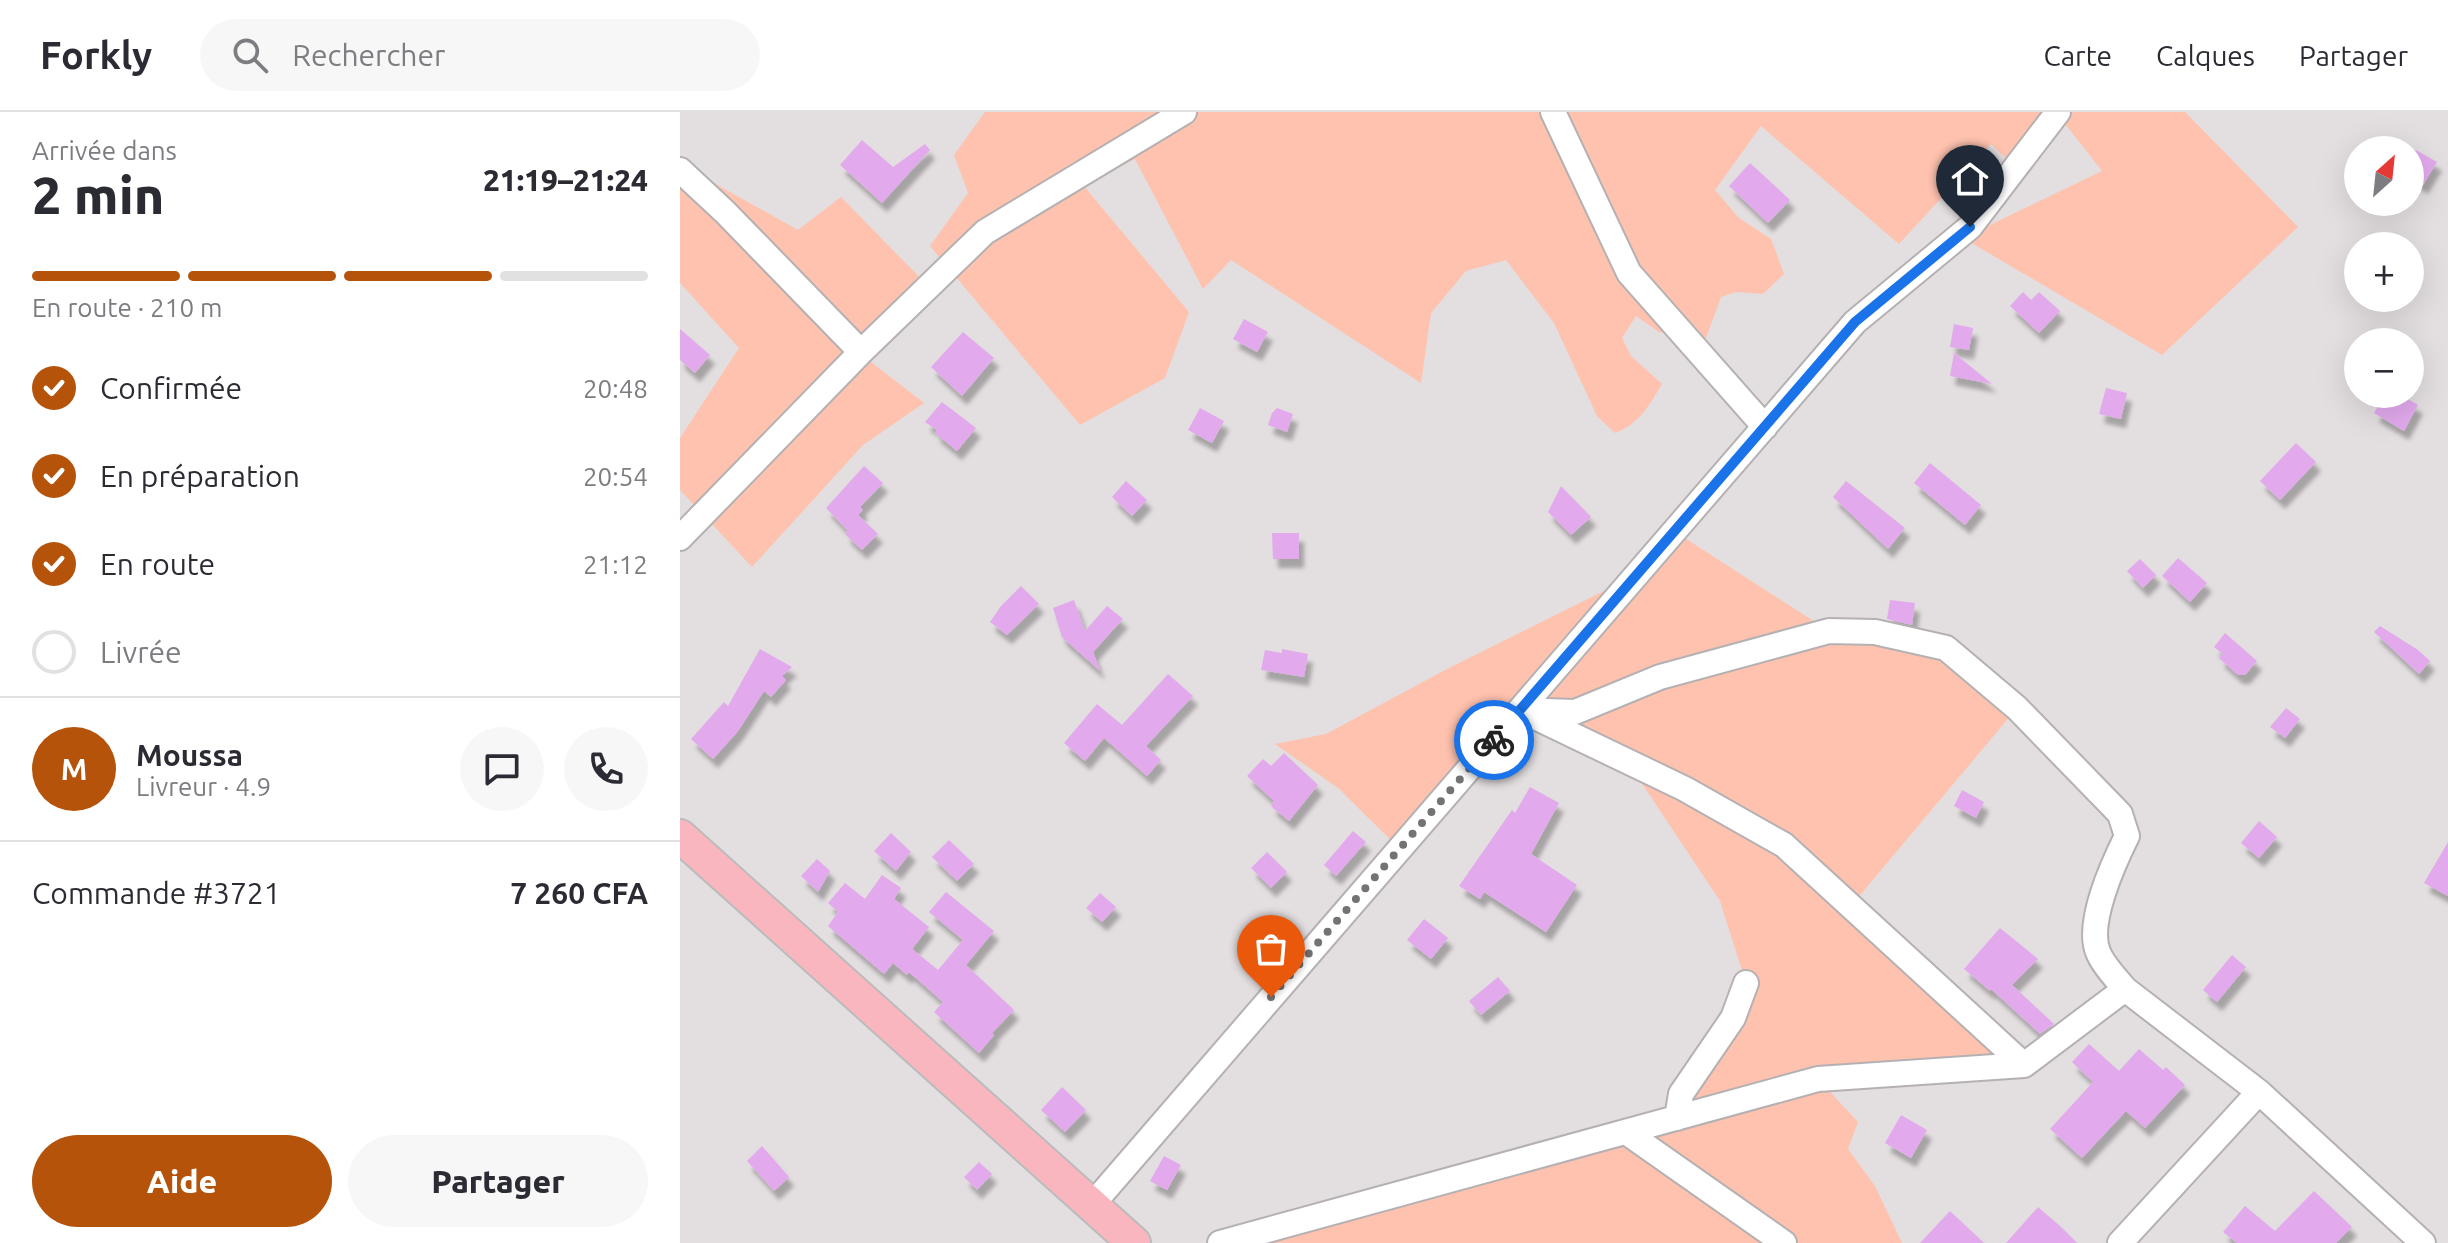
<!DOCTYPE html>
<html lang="fr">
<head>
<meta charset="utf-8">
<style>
  :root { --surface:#fff; --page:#f7f7f7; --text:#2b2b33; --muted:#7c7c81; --line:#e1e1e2; --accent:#b45309 }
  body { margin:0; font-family:Ubuntu,sans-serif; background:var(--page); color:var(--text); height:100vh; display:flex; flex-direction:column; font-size:30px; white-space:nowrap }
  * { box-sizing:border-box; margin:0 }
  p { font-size:26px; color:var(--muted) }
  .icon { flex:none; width:44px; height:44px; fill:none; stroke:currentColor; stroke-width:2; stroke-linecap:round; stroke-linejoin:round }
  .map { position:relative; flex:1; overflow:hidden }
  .drawer { display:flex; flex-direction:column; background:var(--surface); width:680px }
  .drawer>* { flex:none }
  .needle { width:52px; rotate:27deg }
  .buttons { position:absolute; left:1664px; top:24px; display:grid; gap:16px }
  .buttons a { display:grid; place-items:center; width:80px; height:80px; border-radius:50%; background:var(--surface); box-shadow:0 8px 32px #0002; font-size:40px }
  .pin { position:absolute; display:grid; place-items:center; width:68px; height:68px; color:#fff; margin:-82px -34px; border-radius:50% 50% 50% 0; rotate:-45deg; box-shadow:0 0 8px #0007 }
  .pin .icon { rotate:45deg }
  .courier { position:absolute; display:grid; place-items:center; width:80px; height:80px; margin:-40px; border:6px solid #1a73e8; border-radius:50%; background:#fff; color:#222; box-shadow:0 2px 10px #0007 }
  .head em { font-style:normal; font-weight:800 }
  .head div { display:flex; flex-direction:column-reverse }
  .head { display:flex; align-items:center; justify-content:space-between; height:136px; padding:0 32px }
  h1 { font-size:52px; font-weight:800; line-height:60px }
  .bar { display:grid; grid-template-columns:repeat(4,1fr); gap:12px 8px; align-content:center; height:96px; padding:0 32px }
  .bar i { height:10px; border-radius:6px; background:var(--line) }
  .bar .on { background:var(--accent) }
  .bar p { grid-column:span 4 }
  .line { display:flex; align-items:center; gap:20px; padding:0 32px; border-top:2px solid var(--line) }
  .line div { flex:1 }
  .round { display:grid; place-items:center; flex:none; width:84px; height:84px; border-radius:42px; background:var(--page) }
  ol { padding:0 32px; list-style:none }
  li { display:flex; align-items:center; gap:24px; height:88px }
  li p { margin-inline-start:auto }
  li .icon { padding:8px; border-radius:50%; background:var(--accent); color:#fff; stroke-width:4 }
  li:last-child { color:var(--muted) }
  li i { width:44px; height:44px; border:4px solid var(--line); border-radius:50% }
  .button { display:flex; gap:16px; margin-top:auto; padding:16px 32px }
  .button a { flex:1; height:92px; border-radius:48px; background:var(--accent); color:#fff; font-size:32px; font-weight:800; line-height:92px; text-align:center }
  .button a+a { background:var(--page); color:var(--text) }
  header { display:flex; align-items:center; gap:48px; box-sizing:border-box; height:112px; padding:0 40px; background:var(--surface); border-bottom:2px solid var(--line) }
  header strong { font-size:38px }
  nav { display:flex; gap:44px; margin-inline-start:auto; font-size:28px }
  .search { width:560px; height:72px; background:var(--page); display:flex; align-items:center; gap:20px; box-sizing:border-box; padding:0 28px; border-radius:44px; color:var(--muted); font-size:30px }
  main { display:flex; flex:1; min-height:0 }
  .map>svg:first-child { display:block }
  .green { fill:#fec2ae }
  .building { fill:#e2a9ec; filter:url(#shadow) }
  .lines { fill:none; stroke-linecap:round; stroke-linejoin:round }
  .minor-casing { stroke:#b5b1b3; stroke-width:28 }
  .major-casing { stroke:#bcbbbc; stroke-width:36 }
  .minor { stroke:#fff; stroke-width:24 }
  .major { stroke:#fab6be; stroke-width:32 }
  .done { stroke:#757273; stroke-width:8; stroke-dasharray:0 14.4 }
  .route { stroke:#1a73e8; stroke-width:10 }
</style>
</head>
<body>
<header>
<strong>Forkly</strong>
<div class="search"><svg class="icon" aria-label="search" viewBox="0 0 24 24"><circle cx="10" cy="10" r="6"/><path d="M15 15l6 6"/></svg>Rechercher</div>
<nav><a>Carte</a><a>Calques</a><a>Partager</a></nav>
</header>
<main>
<section class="drawer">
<div class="head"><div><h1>2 min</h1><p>Arrivée dans</p></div><em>21:19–21:24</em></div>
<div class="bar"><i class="on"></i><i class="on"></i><i class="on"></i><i></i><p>En route · 210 m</p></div>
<ol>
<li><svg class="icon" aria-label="check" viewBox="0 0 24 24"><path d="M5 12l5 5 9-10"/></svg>Confirmée<p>20:48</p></li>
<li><svg class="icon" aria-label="check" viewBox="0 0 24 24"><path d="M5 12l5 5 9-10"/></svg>En préparation<p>20:54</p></li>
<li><svg class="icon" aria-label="check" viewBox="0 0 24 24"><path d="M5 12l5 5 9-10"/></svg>En route<p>21:12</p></li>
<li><i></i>Livrée</li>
</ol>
<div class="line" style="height:144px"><b class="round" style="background:var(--accent);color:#fff">M</b><div><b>Moussa</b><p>Livreur · 4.9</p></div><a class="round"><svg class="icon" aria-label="chat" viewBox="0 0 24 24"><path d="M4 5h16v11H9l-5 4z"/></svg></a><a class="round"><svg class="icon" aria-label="phone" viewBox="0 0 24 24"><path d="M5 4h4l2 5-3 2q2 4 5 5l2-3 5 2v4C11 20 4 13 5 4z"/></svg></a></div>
<div class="line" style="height:104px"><div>Commande #3721</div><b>7 260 CFA</b></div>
<div class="button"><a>Aide</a><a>Partager</a></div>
</section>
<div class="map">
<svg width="1768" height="1131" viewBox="0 0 1768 1131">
  <defs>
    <filter id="shadow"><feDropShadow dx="5" dy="9" stdDeviation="2" flood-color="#0004"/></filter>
  </defs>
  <rect width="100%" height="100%" fill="#e3dee0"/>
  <!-- green -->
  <path class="green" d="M305 0H1505L1618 115 1482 243 1283 126 1422 59 1385 12 1338 58 1311 32 1219 132 1081 14 1035 78 1059 106 1091 127 1104 162 1083 182 1056 180 1041 185 1026 226 979 220 956 204 942 226 951 244 982 272C969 294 959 312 935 321L917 304 874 211 826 148 786 159 751 201 741 271 551 148 523 177 455 47 403 73 509 200 485 266 400 313 250 134 288 81 274 43Z
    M0 52 118 118 161 85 253 179 178 240 244 291 183 333 72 455 0 378V326L59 236 0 171Z
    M994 419 1149 519 1266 536 1337 596 1171 794 1344 953 1139 968 1178 1010 1168 1037 1195 1074 1222 1131H540L996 1006 1066 871 1040 789 947 649 840 598 720 737 658 676 595 632 646 622 767 557 956 463Z"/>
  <!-- building -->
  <path class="building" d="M182 28 213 55 245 32 250 38 202 91 160 53Z
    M1736 38 1757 50 1743 73 1730 65V48Z
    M1070 51 1110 88 1088 111 1049 74Z
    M1343 180 1351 188 1359 180 1380 199 1359 221 1330 194Z
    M564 207 588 220 577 240 553 227Z
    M1274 212 1293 216 1289 238 1270 235Z
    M0 217 30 243 15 261 0 248Z
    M283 220 314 246 282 284 251 255Z
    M1274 241 1312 272 1270 264Z
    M1426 276 1447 281 1441 307 1419 302Z
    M1705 282H1719L1738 293 1724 319 1694 301Z
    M262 290 296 316 277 339 255 321 257 318 245 310Z
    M520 296 544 309 532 331 508 318Z
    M597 296 613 302 607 320 588 313 592 301Z
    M1616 331 1636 350 1600 388 1580 369Z
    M1250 351 1301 393 1285 413 1234 371Z
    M184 354 203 371 180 395 183 398 178 403 198 422 182 438 165 422 168 419 146 396Z
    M446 369 467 388 452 404 432 385Z
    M1166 369 1225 416 1208 437 1153 385Z
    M881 374 911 405 891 423 868 400Z
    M592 421H619V447H593Z
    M1498 446 1527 471 1510 490 1482 464Z
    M1460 447 1476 463 1463 476 1447 459Z
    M341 474 359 492 327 523 310 510 321 494Z
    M394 488 405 519 427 494 443 507 413 540 420 559 382 525 373 496Z
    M1210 488 1235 491 1232 513 1207 507Z
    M1700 514 1738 538 1750 549 1739 562 1694 520Z
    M1545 521 1577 549 1565 563H1558L1539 546 1543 542 1534 535Z
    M80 537 112 555 102 564 106 568 91 585 84 579 58 619 33 647 11 627 44 590 48 594Z
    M602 537 628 542 624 565 581 558 585 538 602 541Z
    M488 562 513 584 466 634 481 648 467 664 424 626 405 649 384 631 417 592 442 613Z
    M1606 596 1620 607 1605 626 1590 615Z
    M604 641 638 673 609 709 591 694 594 689 567 664 583 647 591 654Z
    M850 675 879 691 851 742 897 773 866 820 804 780 800 787 779 774 832 698 835 701Z
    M1282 678 1304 690 1296 706 1274 694Z
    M1579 709 1597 725 1579 746 1561 731Z
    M673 719 686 730 656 764 644 753Z
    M211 721 231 740 216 759 194 739Z
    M269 728 294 752 277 769 252 745Z
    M1768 730V784L1744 771Z
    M587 740 607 760 591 776 571 756Z
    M137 747 150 759 138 780 121 764Z
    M202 763 221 776 214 787 249 815 232 837 258 858 283 828 249 800 266 780 314 819 286 853 334 898 312 921 314 923 299 941 254 900 263 890 229 860 227 863 213 851 204 862 148 814 158 800 148 791 165 771 185 787Z
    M420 781 436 795 422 810 406 796Z
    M744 807 768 826 751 847 727 828Z
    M1320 816 1358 847 1332 873 1374 912 1360 922 1311 877 1310 879 1284 857Z
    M1552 843 1566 855 1537 890 1523 878Z
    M818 865 830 879 801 903 789 889Z
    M1409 932 1439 959 1459 937 1483 958 1486 955 1505 973 1465 1016 1446 999 1402 1046 1370 1017 1413 970 1392 950Z
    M382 975 406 998 385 1020 361 998Z
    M1221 1003 1247 1018 1231 1046 1205 1031Z
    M82 1034 109 1065 94 1079 67 1049Z
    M484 1044 501 1053 487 1078 470 1069Z
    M299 1050 312 1062 297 1078 284 1065Z
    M1634 1079 1672 1115 1656 1131H1557L1543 1120 1565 1094 1595 1119Z
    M1358 1095 1380 1114 1397 1131H1326Z
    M1270 1099 1304 1131H1240Z"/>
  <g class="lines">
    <defs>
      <path id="minor" d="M873 0 949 161 1085 315
        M0 58 45 100 181 240
        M0 426 181 240 305 120 504 0
        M840 598 895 600 980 565 1149 519 1195 520 1266 536 1337 596 1440 702 1447 724C1434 750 1406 811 1418 840 1423 853 1436 866 1445 877
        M849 602 1005 677 1104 733 1344 953
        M997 1006 1001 982 1053 906 1066 871
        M946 1020 1104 1131
        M412 1093 1175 210 1290 115 1378 0
        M540 1131 1138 967 1344 953 1445 877 1579 980 1743 1131
        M1440 1131 1579 980"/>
      <path id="major" d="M0 724 454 1131"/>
    </defs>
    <!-- minor casing -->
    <use href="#minor" class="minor-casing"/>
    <!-- major casing -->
    <use href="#major" class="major-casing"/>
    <!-- minor -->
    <use href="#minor" class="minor"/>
    <!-- major -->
    <use href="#major" class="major"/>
  </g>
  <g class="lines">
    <!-- done -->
    <path class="done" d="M591 885 814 628"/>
    <!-- route -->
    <path class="route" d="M814 628 1175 210 1290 115"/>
  </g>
</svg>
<div class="buttons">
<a><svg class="needle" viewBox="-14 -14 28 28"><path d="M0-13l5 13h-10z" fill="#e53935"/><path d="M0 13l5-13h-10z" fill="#7c7c81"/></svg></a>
<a>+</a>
<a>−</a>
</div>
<div class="pin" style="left:591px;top:885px;background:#ea580c"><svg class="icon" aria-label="bag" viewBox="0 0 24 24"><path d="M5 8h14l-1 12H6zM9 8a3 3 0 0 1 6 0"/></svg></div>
<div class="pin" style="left:1290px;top:115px;background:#1f2937"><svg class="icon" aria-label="home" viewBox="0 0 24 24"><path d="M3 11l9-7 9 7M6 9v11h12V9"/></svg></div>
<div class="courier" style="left:814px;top:628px"><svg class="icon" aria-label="bike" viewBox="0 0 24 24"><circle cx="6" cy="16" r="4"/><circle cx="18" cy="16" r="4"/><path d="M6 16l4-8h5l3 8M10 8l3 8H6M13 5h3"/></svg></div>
</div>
</main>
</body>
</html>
